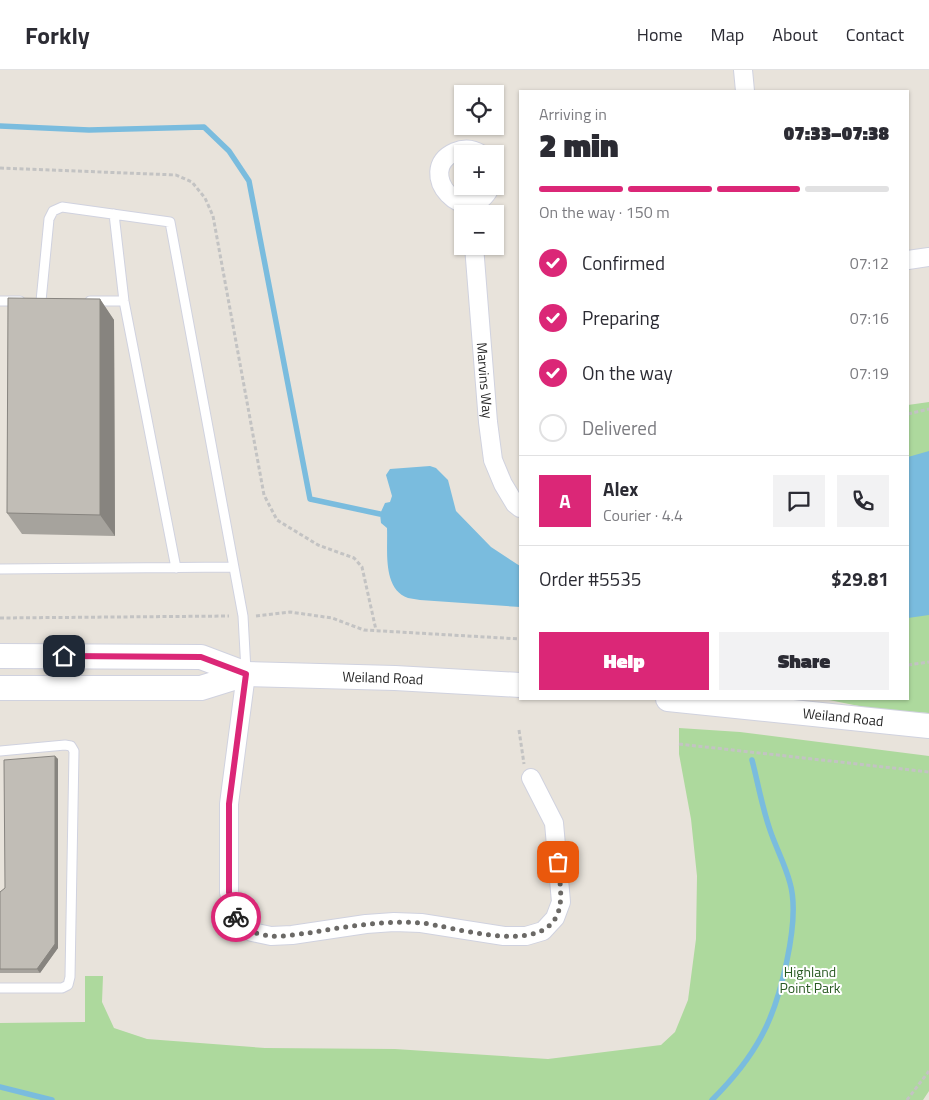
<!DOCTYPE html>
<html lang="en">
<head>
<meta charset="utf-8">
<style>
  :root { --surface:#fff; --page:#f2f2f3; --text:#2b2b33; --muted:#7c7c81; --line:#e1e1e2; --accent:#db2777 }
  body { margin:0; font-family:"Titillium Web",sans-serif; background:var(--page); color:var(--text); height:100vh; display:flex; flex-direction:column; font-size:19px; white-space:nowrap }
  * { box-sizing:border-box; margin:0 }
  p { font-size:16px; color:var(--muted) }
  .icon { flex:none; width:28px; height:28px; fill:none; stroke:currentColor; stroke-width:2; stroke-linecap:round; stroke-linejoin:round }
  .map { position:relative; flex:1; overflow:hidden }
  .panel { position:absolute; left:519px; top:20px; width:390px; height:610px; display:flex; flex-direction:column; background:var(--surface); border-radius:0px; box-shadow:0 1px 4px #0004 }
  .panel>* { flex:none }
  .fabs { position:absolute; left:454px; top:15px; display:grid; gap:10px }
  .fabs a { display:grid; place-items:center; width:50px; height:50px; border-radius:0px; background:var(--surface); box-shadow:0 1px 4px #0004; font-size:25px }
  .pin { position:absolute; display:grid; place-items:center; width:42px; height:42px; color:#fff; margin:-21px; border-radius:10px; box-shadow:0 2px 8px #0006 }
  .courier { position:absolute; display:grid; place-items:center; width:50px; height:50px; margin:-25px; border:4px solid #db2777; border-radius:50%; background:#fff; color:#222; box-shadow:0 1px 6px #0007 }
  .overview em { font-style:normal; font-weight:800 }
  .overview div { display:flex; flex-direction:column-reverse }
  .overview { display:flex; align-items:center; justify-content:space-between; height:85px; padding:0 20px }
  h1 { font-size:32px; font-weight:800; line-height:38px }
  .bar { display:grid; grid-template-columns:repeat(4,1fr); gap:8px 5px; align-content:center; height:60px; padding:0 20px }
  .bar i { height:6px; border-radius:4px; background:var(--line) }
  .bar .selected { background:var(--accent) }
  .bar p { grid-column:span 4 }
  .line { display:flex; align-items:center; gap:12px; padding:0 20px; border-top:1px solid var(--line) }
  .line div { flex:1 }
  .round { display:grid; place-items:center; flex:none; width:52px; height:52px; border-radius:0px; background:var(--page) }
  ol { padding:0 20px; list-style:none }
  li { display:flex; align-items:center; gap:15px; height:55px }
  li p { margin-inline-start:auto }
  li .icon { padding:5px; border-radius:50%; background:var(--accent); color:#fff; stroke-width:4 }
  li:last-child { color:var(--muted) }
  li i { width:28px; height:28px; border:2px solid var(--line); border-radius:50% }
  .button { display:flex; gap:10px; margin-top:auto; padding:10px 20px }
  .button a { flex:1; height:58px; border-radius:0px; background:var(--accent); color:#fff; font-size:20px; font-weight:800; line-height:58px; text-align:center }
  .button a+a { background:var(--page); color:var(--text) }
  header { display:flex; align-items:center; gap:30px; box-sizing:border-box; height:70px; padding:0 25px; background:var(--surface); border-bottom:1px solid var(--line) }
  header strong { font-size:24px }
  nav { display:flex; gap:28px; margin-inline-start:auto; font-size:18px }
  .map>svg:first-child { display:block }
  .green { fill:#add99d }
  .water { fill:#7abcde }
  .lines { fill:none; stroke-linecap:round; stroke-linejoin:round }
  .stream { stroke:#7abcde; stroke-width:5.5 }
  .lane-casing { stroke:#d0d2df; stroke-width:11 }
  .street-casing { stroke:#d0d2df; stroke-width:20 }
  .secondary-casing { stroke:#d0d2df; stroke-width:26 }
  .path { stroke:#c3c3c3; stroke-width:3; stroke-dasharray:4 2.5; stroke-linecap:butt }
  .lane { stroke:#fff; stroke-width:9 }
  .street { stroke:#fff; stroke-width:18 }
  .secondary { stroke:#fff; stroke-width:24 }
  .wall { fill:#a6a39d }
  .shaded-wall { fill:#87847f }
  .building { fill:#c1bdb6; stroke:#87847f }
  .done { stroke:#6b6966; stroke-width:5; stroke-dasharray:0 9 }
  .route { stroke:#db2777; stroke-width:6 }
  .labels { text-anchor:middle; stroke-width:4; stroke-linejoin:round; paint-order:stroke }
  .street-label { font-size:14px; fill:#272727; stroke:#fff }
  .park-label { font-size:14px; fill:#295a22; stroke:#fff }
</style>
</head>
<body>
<header>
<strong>Forkly</strong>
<nav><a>Home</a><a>Map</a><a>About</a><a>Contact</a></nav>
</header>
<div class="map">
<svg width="929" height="1030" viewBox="0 0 929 1030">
  <rect width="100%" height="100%" fill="#e8e3db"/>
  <!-- green -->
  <path class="green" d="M929 332V643L874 639 824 629H908V335Z
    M679 658 740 662 929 686V1021L923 1030H0V953L85 952V906H103L102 932 114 958 147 969 265 978 395 979 548 989 661 975 675 962 688 930 696 869 697 806 691 749 679 684Z"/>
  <!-- water -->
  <path class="water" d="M929 381V545L908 548V387Z
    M430 396 436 398 448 410 456 441 491 477 520 496V537L420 530C416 529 412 529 408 528 382 519 388 480 387 458L381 453 380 444 385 433 390 432 392 426 386 405 390 399Z"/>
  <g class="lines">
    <!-- stream -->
    <path class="stream" d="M0 56 89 60 204 57 229 81 249 111 310 429 380 444
      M0 1017 52 1030
      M712 1030C731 1011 748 991 761 967 780 933 801 851 790 813 785 794 776 778 770 760 762 737 758 713 752 690"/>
    <defs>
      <path id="lane" d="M114 144 124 231 176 498
        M0 231H20
        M41 231 49 149 53 141 62 137 170 152 243 546 246 601
        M90 231H124
        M0 499 234 497
        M0 681 65 675 71 676 74 681 70 907 68 915 62 918H0"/>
      <g id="street">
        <path d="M743 0 745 21"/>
        <path d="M481 84C473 79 464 78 455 82 412 101 468 164 491 116"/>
        <path id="s1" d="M474 176 488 352 493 390 503 414 515 434 520 438"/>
        <path d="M908 190 929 187"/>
        <path d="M246 604 229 734V822L232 837 239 853 252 862 271 866 292 865 366 854 394 852 421 853 504 866H526L543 861 555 848 561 832 554 753 531 708"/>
      </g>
      <g id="secondary">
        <path d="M0 586 201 587 246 604"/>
        <path id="s2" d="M0 618H201L246 604 395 608 520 615"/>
        <path id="s3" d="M668 629 929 656"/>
      </g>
    </defs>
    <!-- lane casing -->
    <use href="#lane" class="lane-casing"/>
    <!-- street casing -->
    <use href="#street" class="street-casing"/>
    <!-- secondary casing -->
    <use href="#secondary" class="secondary-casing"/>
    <!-- path -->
    <path class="path" d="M0 98 176 105 192 112 205 128 213 146 264 425 277 450 318 475 354 488 362 497 376 560
      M908 344 929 339
      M256 546 290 542 332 548 364 560 520 569
      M0 548 229 546
      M908 595 929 592
      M519 660 524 694
      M679 674 929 702
      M907 1030 929 1001"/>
    <!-- lane -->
    <use href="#lane" class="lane"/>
    <!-- street -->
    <use href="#street" class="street"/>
    <!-- secondary -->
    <use href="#secondary" class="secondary"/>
  </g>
  <!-- wall -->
  <path class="wall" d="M100 229 114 250 115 466 22 464 7 443Z
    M55 686 58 689V878L40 903H0V822L5 818Z"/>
  <!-- shaded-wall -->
  <path class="shaded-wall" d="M100 229 114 250 115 466 100 445Z
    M55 686 58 689V878L40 903 37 899Z"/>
  <!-- building -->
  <path class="building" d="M8 228 100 229V445L7 443Z
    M55 686V874L37 899H0V822L5 818 4 690Z"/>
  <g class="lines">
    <!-- done -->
    <path class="done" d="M236 847C242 860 258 865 271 866 283 867 297 864 309 863 332 859 356 855 380 853 394 852 408 852 422 853 455 857 534 883 555 849 565 833 559 810 558 792"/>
    <!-- route -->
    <path class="route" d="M64 586 201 587 246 604 229 734V822L232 838 236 847"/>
  </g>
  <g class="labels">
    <!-- street labels -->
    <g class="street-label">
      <text dy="5" stroke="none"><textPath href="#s1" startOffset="135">Marvins Way</textPath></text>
      <text dy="5" stroke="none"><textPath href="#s2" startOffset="385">Weiland Road</textPath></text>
      <text dy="5" stroke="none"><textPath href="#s3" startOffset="176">Weiland Road</textPath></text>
    </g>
    <!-- park labels -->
    <g class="park-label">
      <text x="810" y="907">Highland<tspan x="810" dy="16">Point Park</tspan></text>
    </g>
  </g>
</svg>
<div class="fabs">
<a><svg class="icon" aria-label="locate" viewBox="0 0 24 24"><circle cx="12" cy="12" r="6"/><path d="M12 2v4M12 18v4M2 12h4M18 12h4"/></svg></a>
<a>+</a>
<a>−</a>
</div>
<div class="pin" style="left:558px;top:792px;background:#ea580c"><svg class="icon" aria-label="bag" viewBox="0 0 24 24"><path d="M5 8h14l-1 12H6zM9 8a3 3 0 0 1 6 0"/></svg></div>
<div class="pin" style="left:64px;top:586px;background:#1f2937"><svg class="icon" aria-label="home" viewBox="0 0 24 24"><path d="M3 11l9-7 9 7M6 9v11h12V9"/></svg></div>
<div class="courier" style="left:236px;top:847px"><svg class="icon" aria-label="bike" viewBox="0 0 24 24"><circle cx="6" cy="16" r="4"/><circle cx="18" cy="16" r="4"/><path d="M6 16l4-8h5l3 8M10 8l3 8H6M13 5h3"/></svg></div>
<section class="panel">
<div class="overview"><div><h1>2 min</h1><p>Arriving in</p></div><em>07:33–07:38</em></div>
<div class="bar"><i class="selected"></i><i class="selected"></i><i class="selected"></i><i></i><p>On the way · 150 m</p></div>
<ol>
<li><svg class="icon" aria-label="check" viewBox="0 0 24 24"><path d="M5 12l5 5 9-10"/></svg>Confirmed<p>07:12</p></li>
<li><svg class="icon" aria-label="check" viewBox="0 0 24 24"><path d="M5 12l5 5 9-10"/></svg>Preparing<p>07:16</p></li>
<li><svg class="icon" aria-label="check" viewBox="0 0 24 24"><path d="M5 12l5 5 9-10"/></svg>On the way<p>07:19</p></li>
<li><i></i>Delivered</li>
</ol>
<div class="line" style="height:90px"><b class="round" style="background:var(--accent);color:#fff">A</b><div><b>Alex</b><p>Courier · 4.4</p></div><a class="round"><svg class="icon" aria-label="chat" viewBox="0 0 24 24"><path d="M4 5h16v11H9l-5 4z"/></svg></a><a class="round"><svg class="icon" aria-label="phone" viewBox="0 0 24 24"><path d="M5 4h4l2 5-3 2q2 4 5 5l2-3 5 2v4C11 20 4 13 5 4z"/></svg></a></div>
<div class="line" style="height:65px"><div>Order #5535</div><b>$29.81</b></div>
<div class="button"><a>Help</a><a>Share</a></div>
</section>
</div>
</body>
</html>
